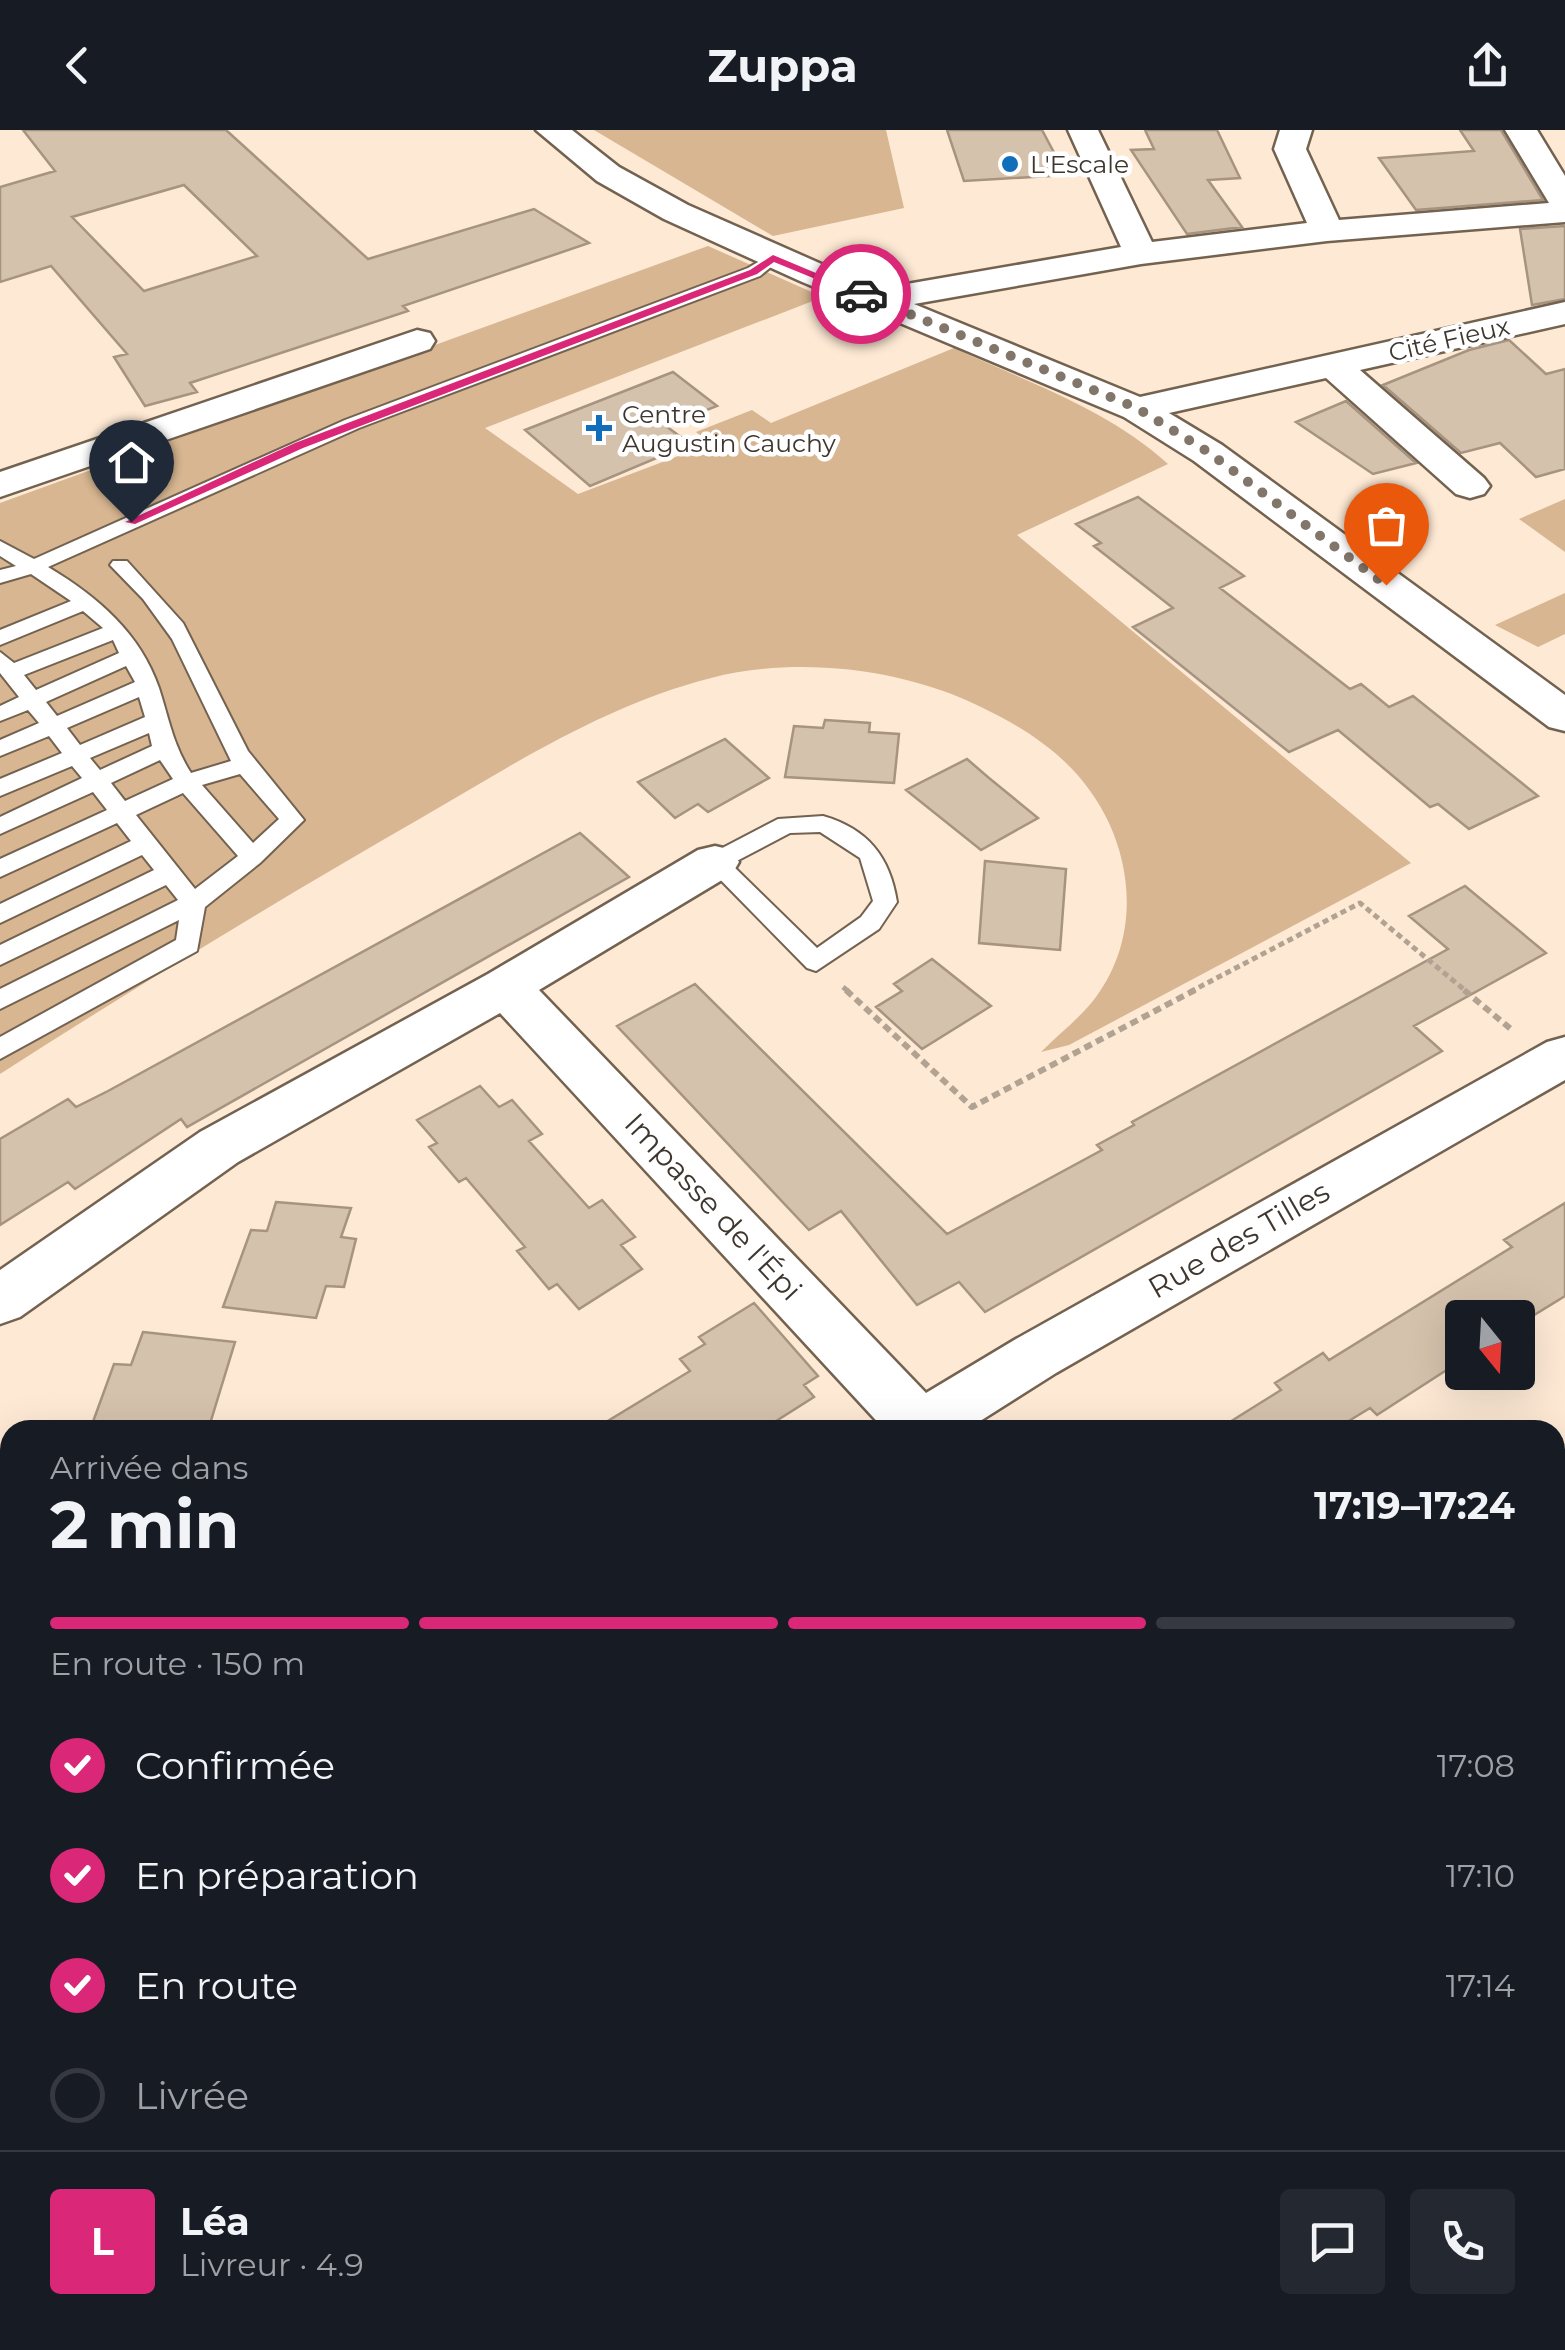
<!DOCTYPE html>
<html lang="fr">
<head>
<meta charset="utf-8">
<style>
  :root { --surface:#171b24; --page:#242831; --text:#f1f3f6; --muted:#9ea1a6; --line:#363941; --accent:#db2777 }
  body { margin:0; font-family:Montserrat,sans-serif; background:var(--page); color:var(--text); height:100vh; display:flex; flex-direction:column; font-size:38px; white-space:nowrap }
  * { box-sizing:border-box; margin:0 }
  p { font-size:32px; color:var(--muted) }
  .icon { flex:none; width:55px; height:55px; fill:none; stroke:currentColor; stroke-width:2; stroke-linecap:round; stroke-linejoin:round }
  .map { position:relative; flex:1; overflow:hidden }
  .details { position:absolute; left:0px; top:1290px; width:1565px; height:930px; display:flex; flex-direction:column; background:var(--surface); border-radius:30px 30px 0 0; box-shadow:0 10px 40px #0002 }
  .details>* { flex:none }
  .needle { width:65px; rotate:162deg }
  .buttons { position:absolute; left:1445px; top:1170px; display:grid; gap:20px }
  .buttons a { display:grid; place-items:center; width:90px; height:90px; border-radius:10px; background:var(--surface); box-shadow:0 10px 40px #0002; font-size:50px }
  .pin { position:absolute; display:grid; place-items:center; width:85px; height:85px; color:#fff; margin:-102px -42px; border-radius:50% 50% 50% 0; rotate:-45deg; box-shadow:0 0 10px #0007 }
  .pin .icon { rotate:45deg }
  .courier { position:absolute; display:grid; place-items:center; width:100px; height:100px; margin:-50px; border:8px solid #db2777; border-radius:50%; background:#fff; color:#222; box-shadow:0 2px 12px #0007 }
  .head em { font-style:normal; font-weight:700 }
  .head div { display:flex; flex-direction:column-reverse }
  .head { display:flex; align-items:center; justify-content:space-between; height:170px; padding:0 50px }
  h1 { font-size:65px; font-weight:700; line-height:75px }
  .bar { display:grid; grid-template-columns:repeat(4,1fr); gap:15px 10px; align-content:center; height:120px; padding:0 50px }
  .bar i { height:12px; border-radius:8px; background:var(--line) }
  .bar .active { background:var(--accent) }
  .bar p { grid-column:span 4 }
  .line { display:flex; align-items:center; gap:25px; padding:0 50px; border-top:2px solid var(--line) }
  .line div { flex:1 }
  .round { display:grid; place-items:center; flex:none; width:105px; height:105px; border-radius:10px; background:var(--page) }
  ol { padding:0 50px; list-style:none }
  li { display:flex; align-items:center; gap:30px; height:110px }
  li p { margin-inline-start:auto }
  li .icon { padding:10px; border-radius:50%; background:var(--accent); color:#fff; stroke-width:4 }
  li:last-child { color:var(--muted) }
  li i { width:55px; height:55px; border:5px solid var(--line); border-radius:50% }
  header { display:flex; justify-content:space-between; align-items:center; height:130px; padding:0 50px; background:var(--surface); font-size:45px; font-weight:700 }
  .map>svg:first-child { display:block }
  .green { fill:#d7b691 }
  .building { fill:#d5c2ad; stroke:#a69480; stroke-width:2.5; fill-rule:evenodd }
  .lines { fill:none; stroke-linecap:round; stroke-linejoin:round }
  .lane-casing { stroke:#736250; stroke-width:4 }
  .street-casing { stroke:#736250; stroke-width:5 }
  .path-far1 { stroke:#b1a292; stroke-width:5; stroke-dasharray:6 4; stroke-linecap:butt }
  .path { stroke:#b1a292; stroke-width:6; stroke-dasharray:8 5; stroke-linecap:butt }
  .lane { fill:#fff; fill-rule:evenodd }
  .street { fill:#fff; fill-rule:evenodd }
  .route { fill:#db2777 }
  .done { stroke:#827569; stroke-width:10; stroke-dasharray:0 18 }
  .poi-dot { fill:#116eba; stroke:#fff; stroke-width:4 }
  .labels { text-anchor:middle; stroke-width:9; stroke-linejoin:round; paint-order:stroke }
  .far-poi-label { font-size:25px; fill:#3f372f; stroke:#fff; text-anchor:start }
  .far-street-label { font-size:25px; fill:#3f372f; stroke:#fff }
  .street-label { font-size:30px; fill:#3f372f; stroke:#fff }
</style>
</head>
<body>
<header><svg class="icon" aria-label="back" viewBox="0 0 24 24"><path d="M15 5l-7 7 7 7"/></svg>Zuppa<svg class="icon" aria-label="share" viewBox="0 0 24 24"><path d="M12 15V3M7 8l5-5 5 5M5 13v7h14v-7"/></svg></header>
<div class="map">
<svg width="1565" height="2220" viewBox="0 0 1565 2220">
  <rect width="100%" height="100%" fill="#fde9d4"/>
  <!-- green -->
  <path class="green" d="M594 0H886L904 78 773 106Z
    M708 116 823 167 485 298 578 364 710 314 696 302 752 280 771 293 954 218C1027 252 1108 279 1168 334L1017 405 1411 733 1069 915 1041 922C1059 904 1081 887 1096 867 1134 815 1135 750 1109 693 1083 637 1036 603 981 577 902 538 797 526 711 548 605 575 514 634 421 688 278 770 139 855 0 944V373Z
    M1565 369V422L1519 389Z
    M1565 463V504L1538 517 1495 495Z"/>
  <!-- building -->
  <path class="building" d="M23 0H226L368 129 534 79 589 113 403 176 408 181 190 253 197 262 145 276 114 227 127 224 51 136 0 152V57L55 41ZM184 55 257 126 144 161 72 87Z
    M947 0H1042L1066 45 964 51Z
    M1145 0H1217L1240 48 1208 50 1242 97 1187 104 1131 20 1154 19Z
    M1460 0H1501L1543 70 1416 80 1379 28 1474 21Z
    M1565 96V169L1532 175 1520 99Z
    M1509 210 1546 244 1565 239V339L1536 347 1500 313 1461 323 1383 255 1469 220Z
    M673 242 717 276 666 296 690 314 590 356 525 300Z
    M1346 271 1416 333 1373 344 1296 292Z
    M1138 367 1244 446 1220 458 1350 559 1361 554 1389 577 1413 566 1538 666 1469 699 1438 674 1430 677 1338 600 1289 622 1133 497 1173 478 1094 416 1101 413 1076 394Z
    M825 590 870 593 869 602 899 604 894 653 785 647 794 596 823 598Z
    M725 609 769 648 708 682 698 674 675 688 638 652Z
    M967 629 989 648 1038 688 981 720 906 660Z
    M580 703 629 747 187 997 181 989 75 1059 68 1052 0 1095V1009L68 969 76 977 108 961Z
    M985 731 1066 739 1060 820 979 813Z
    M1465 756 1546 823 1414 896 1442 921 985 1182 959 1152 917 1175 841 1081 809 1100 617 896 695 854 947 1104 1102 1020 1097 1015 1134 995 1132 992 1448 819 1409 786Z
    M932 829 991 876 922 919 876 877 902 861 894 854Z
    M480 956 499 977 512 970 542 1004 529 1011 589 1078 602 1070 635 1107 621 1115 642 1139 579 1179 557 1154 549 1159 517 1121 525 1117 466 1048 459 1052 429 1017 437 1013 417 990Z
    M276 1072 351 1078 341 1107 356 1109 344 1157 326 1156 316 1188 223 1177 251 1100 267 1101Z
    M1565 1073V1166L1518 1195V1188H1462V1230L1377 1285 1370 1278 1334 1300H1217L1281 1260 1275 1253 1323 1223 1329 1230 1512 1117 1504 1110Z
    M754 1173 818 1246 804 1255 814 1267 762 1300H593L690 1241 680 1229 705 1214 699 1207Z
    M143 1202 235 1212 209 1297 90 1300 114 1234 131 1235Z"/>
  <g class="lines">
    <defs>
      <path id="lane" d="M773 123 782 128 760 146 359 298 48 437C98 467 140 503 159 558 169 589 173 615 191 643L231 631 172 509 143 469 110 435 113 431H127L183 493 248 621 304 690 260 733 205 777 197 821 0 929V907L176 810 179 790 0 879V859L178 770 166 755 0 835V815L154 740 142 725 0 793V774L131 711 117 693 0 747V729L107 680 93 662 0 704V687L82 648 72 636 0 666V649L62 623 49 606 0 626V610L39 593 28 580 0 591V576L19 567 0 543V522L14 533 103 498 83 481 0 515V500L71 471 31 444 0 453V440L16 436 0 426V411L34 429 345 290 748 138ZM113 510 119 523 36 560 24 545ZM126 536 135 552 57 586 46 572ZM139 567 145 587 80 615 67 598ZM149 603 152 616 100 640 90 628ZM160 630 173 649 125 671 111 653ZM240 644 279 689 253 713 202 655ZM183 663 238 726 195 759 136 685Z
        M823 686C868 699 890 727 897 772L879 799 816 841 807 838 703 732 707 726 778 689ZM820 702 860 728 873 771 861 787 817 818 731 734 790 703Z"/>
      <path id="street" d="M536 0H572L619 37 688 75 878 159 1121 117 1068 0H1098L1152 112 1307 93 1274 19 1280 0H1312L1306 19 1339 90 1549 73 1505 0H1537L1565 46V92L1327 111 1141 134 914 174 1140 267 1565 172V194L1360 240 1484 348 1490 356 1484 364 1470 368 1456 364 1326 248 1169 283 1222 315 1565 565V601L1549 597 1194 331 1124 287 800 151 664 89 597 51Z
        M417 200 430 203 435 211 430 219 0 367V342Z
        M715 716 732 720 739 732 732 744 539 860 926 1263 1016 1209 1547 912 1565 907V950L1056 1243 966 1300H885L500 883 238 1032 20 1187 0 1194V1140L200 1002 488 844 698 720Z
        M1565 1733V1803L1555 1808V1737Z
        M122 2210H202L198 2220H118Z
        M949 2210H1034L1030 2220H945Z"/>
    </defs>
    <!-- lane casing -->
    <use href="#lane" class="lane-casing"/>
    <!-- street casing -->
    <use href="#street" class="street-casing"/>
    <!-- path-far1 -->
    <path class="path-far1" d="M843 857 849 862
      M1190 862 1360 773 1467 862"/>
    <!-- path -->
    <path class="path" d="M846 860 972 977 1195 860
      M1464 860 1512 900"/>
    <!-- lane -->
    <use href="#lane" class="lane"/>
    <!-- street -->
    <use href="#street" class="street"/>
  </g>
  <!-- route -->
  <path class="route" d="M773 125 866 164 857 166 774 132 757 144 303 318 135 394 125 392 295 313 750 140Z"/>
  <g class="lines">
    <!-- done -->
    <path class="done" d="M861 164 1137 278 1208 322 1386 455"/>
  </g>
  <!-- markers -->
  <g class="poi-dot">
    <circle cx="1010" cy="34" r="10"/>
    <path d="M594 283h10v10h10v10h-10v10h-10v-10h-10v-10h10z"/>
  </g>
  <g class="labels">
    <!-- far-poi labels -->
    <g class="far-poi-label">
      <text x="1030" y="43">L'Escale</text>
      <text x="622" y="293">Centre<tspan x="622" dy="29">Augustin Cauchy</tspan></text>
    </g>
    <!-- far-street labels -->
    <g class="far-street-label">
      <text transform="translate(1449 209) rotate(-13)" y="9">Cité Fieux</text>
    </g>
    <!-- street labels -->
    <g class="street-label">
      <text transform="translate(713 1077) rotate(47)" y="10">Impasse de l'Épi</text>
      <text transform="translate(1239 1110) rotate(-30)" y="10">Rue des Tilles</text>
    </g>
  </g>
</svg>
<div class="buttons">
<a><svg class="needle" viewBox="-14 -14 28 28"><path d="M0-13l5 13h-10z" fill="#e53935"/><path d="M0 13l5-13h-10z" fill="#9ea1a6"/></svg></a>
</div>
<div class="pin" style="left:1386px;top:455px;background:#ea580c"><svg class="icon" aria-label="bag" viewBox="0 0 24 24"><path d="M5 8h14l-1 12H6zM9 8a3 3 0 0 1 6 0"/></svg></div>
<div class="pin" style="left:131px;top:392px;background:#1f2937"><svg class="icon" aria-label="home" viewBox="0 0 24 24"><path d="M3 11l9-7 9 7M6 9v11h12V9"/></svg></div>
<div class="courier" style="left:861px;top:164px"><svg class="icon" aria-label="car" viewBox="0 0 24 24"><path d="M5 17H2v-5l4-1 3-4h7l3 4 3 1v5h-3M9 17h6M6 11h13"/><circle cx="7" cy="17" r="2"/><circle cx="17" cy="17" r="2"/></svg></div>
<section class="details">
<div class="head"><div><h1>2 min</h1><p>Arrivée dans</p></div><em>17:19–17:24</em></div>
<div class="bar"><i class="active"></i><i class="active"></i><i class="active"></i><i></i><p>En route · 150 m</p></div>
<ol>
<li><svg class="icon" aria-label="check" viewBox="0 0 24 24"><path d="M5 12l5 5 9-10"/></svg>Confirmée<p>17:08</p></li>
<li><svg class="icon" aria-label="check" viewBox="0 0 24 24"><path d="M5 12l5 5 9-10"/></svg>En préparation<p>17:10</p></li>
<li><svg class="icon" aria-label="check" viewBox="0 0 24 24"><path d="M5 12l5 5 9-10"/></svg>En route<p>17:14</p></li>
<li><i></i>Livrée</li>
</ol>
<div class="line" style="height:180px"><b class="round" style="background:var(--accent);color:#fff">L</b><div><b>Léa</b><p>Livreur · 4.9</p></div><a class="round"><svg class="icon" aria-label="chat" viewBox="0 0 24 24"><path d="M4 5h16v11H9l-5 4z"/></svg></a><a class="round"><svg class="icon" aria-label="phone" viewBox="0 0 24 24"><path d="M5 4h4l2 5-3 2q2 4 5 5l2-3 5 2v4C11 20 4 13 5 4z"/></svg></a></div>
</section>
</div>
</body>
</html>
